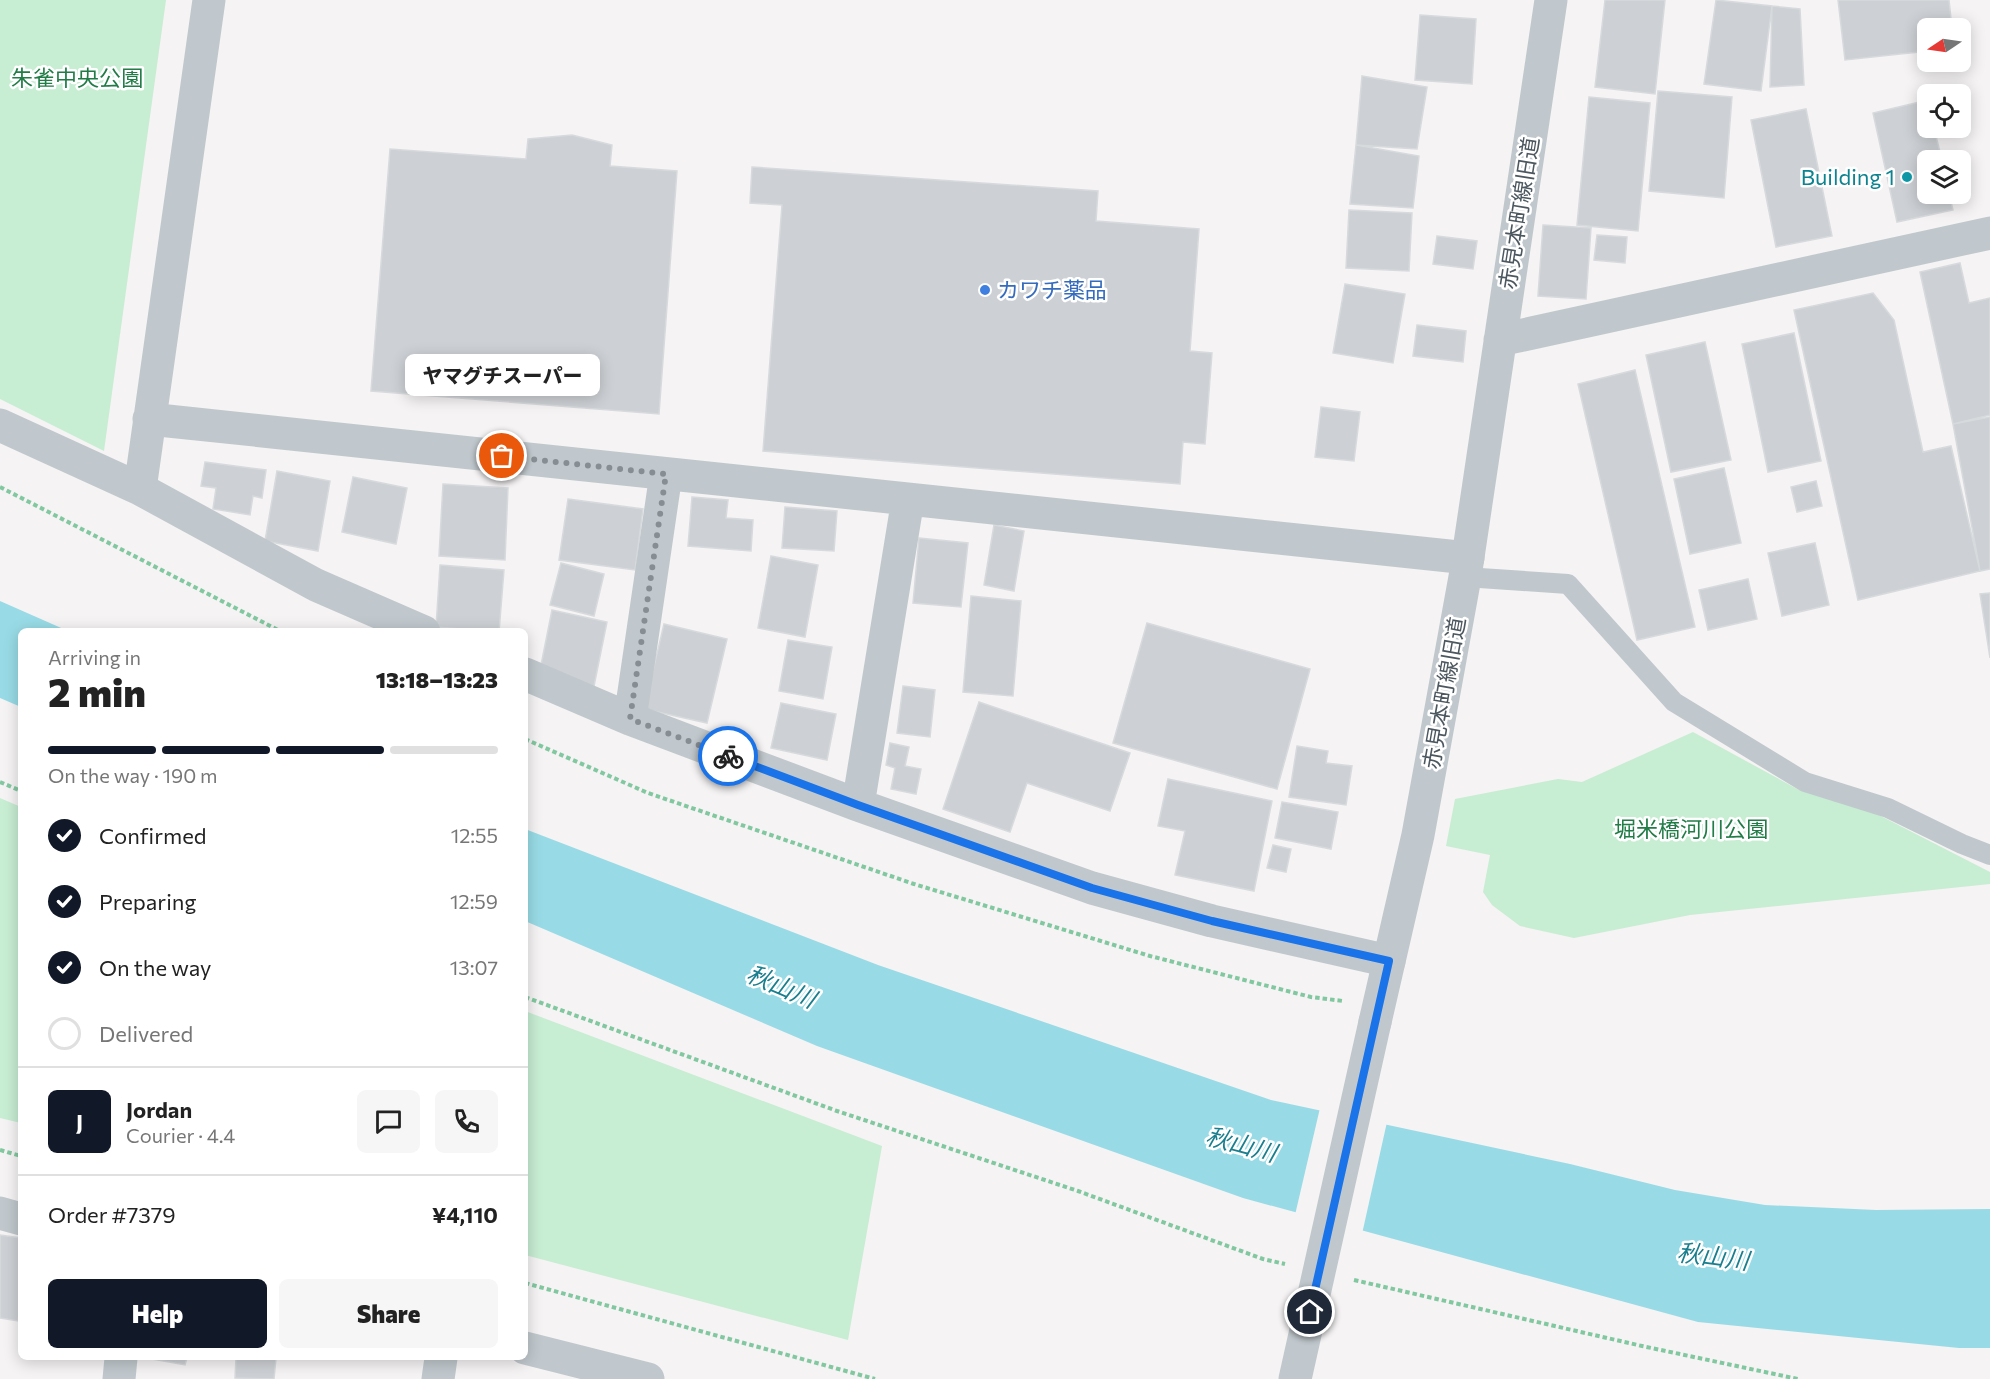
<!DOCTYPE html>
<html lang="en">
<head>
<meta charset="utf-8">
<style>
  :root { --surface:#fff; --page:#f6f6f6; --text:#222; --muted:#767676; --line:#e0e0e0; --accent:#111827 }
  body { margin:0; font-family:Commissioner,"Noto Sans JP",sans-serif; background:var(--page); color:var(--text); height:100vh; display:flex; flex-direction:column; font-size:22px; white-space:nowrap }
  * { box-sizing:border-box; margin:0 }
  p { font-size:20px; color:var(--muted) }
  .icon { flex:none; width:33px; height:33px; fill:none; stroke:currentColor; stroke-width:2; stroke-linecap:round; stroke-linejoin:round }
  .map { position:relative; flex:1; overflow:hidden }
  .details { position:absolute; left:18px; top:628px; width:510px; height:732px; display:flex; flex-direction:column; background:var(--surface); border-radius:9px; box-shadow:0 3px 15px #0003 }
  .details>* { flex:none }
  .needle { width:39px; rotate:257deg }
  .buttons { position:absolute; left:1917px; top:18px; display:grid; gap:12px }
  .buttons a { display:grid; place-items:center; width:54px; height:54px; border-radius:9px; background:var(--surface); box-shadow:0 3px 15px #0003; font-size:30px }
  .pin { position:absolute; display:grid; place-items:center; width:51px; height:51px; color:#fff; margin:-26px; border:3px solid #fff; border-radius:50%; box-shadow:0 2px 6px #0007 }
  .courier { position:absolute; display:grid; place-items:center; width:60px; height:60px; margin:-30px; border:4px solid #1a73e8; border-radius:50%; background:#fff; color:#222; box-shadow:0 2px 8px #0007 }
  .bubble { position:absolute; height:42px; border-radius:9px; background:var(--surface); box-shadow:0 3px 15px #0003; font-size:20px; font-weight:800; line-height:42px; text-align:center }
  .summary em { font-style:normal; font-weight:800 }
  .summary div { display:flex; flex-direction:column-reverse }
  .summary { display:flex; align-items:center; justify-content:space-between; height:102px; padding:0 30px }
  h1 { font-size:39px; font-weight:800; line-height:45px }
  .bar { display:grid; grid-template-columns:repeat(4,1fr); gap:9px 6px; align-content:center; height:72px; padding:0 30px }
  .bar i { height:8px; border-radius:4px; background:var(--line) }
  .bar .active { background:var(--accent) }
  .bar p { grid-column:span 4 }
  .line { display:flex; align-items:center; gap:15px; padding:0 30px; border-top:2px solid var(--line) }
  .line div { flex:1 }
  .round { display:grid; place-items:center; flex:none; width:63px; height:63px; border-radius:9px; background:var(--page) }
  ol { padding:0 30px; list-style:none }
  li { display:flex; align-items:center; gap:18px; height:66px }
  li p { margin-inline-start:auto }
  li .icon { padding:6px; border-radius:50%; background:var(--accent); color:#fff; stroke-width:4 }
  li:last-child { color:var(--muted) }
  li i { width:33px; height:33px; border:3px solid var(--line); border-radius:50% }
  .button { display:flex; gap:12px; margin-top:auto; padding:12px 30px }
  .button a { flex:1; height:69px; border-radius:9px; background:var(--accent); color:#fff; font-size:24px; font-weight:800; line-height:69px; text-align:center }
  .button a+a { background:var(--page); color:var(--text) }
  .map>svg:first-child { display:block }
  .green { fill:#c7edd3 }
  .water { fill:#98dbe6 }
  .pier { fill:#f5f3f3 }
  .building { fill:#cdd0d4; stroke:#d7dadd; stroke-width:1.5 }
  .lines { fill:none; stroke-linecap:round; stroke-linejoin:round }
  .path { stroke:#81c8a0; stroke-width:4; stroke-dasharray:4.5 3; stroke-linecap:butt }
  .service { stroke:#c0c8cd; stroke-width:20 }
  .minor { stroke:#c0c8cd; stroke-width:33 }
  .tertiary { stroke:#c0c8cd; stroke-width:33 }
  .tertiary-bridge { stroke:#c0c8cd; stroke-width:33 }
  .done { stroke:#878e93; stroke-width:6; stroke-dasharray:0 10.8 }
  .route { stroke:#1a73e8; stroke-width:8 }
  .culture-dot { fill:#0f9aa8; stroke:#fff; stroke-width:2 }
  .shop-dot { fill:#3f7fe0; stroke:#fff; stroke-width:2 }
  .labels { text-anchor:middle; stroke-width:5; stroke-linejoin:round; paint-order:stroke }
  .park-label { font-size:22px; fill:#217c47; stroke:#fff }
  .culture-label { font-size:22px; fill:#0d838f; stroke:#fff; text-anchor:end }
  .street-label { font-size:22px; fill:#4c575f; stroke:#fff }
  .shop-label { font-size:22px; fill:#366cbe; stroke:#fff; text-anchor:start }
  .water-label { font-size:24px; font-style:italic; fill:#197e8e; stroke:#fff }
</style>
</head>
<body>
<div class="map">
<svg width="1990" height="1379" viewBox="0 0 1990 1379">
  <rect width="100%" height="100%" fill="#f5f3f3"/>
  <!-- green -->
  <path class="green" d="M0 0H166L104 451 0 399Z
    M1693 732 1799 790 1871 811 1990 872V884L1690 915 1574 938 1520 926 1492 905 1483 892 1490 855 1446 846 1455 799 1558 779 1582 782Z
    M0 798 21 807V1123L0 1118Z
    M525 1011 882 1146 848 1340 525 1255Z"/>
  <!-- water -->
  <path class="water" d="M0 601 68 631 21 632V707L0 698Z
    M525 829 878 965 1271 1100 1570 1164 1675 1190 1765 1205 1876 1210 1990 1209V1348H1959L1698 1322 1243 1198 817 1046 525 921Z"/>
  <!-- pier -->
  <path class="pier" d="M1320 1108 1387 1122 1362 1234 1295 1215Z"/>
  <!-- building -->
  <path class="building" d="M1605 0H1665L1655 94 1595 87Z
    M1716 0 1772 6 1761 91 1704 84Z
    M1838 0H1949L1952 28H1928V51L1845 60Z
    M1772 6 1800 9 1804 85 1770 87Z
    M1420 15 1476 19 1472 84 1415 80Z
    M1362 76 1427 87 1417 149 1356 145Z
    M1658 91 1732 97 1724 198 1649 191Z
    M1589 97 1650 103 1638 231 1577 225Z
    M1928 100V128H1934L1942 160H1928V194H1949L1953 210 1897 222 1873 113Z
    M1806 109 1832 236 1776 247 1751 120Z
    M572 135 612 145 610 166 677 171 659 414 371 391 390 149 526 159 528 139Z
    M1356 145 1419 156 1413 208 1350 204Z
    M752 167 1098 191 1096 221 1199 229 1190 351 1212 353 1205 444 1183 442 1180 484 763 451 782 205 750 203Z
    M1349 210 1412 213 1409 271 1346 268Z
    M1543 225 1591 228 1586 299 1538 296Z
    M1597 235 1627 237 1625 263 1594 260Z
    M1437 236 1477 241 1473 269 1433 264Z
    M1960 263 1969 303 1990 298V415L1953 424 1920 272Z
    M1345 284 1405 294 1393 363 1333 353Z
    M1873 293 1894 320 1923 452 1951 446 1980 571 1858 600 1794 310Z
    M1417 325 1466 331 1463 362 1413 356Z
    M1794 333 1821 461 1768 472 1742 344Z
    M1705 342 1731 460 1671 472 1646 355Z
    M1635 370 1695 627 1637 640 1578 384Z
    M1321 407 1360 412 1354 461 1315 457Z
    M1990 417V569L1980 571 1953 424Z
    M205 462 266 470 262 498 253 496 250 515 213 509 216 488 201 486Z
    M1724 468 1741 543 1690 554 1674 479Z
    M277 471 330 481 318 551 265 541Z
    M353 477 407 488 396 544 342 532Z
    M1816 481 1822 506 1797 512 1791 487Z
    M443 484 508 488 505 560 439 556Z
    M692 497 728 500 726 518 753 520 751 551 688 546Z
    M568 499 643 509 635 570 559 560Z
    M785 507 837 511 834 551 782 548Z
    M994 525 1024 531 1014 591 984 585Z
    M919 538 968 543 961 607 913 603Z
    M1815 543 1829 605 1782 616 1768 553Z
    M771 556 818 565 805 637 758 628Z
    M561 563 604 574 594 616 550 605Z
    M440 565 504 570 499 632 436 627Z
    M1748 579 1757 619 1708 630 1699 590Z
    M1990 593V658L1980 594Z
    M971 596 1021 601 1013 696 963 692Z
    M552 610 607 622 594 686 539 675Z
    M1147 623 1310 669 1277 789 1113 743Z
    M664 624 727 639 707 723 644 709Z
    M788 640 832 647 823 699 779 691Z
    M903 686 935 690 930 737 897 733Z
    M979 702 1130 753 1110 811 1027 783 1010 832 943 809Z
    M781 703 836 714 827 760 771 748Z
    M890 743 909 747 905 766 921 769 916 794 891 789 895 768 886 765Z
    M1297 746 1328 751 1326 763 1352 766 1346 805 1289 797Z
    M1168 779 1272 801 1254 891 1175 875 1185 831 1158 826Z
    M1282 802 1338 812 1331 849 1275 838Z
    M1273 845 1291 849 1286 872 1267 868Z
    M0 1235 21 1238V1298L18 1321 0 1318Z
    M147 1358H187L185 1365Z
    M236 1358H276L274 1379 235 1378Z"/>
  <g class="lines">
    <!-- path -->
    <path class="path" d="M0 487 282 632
      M525 739 648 793 914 884 1150 956 1311 997 1343 1001
      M0 782 21 791
      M525 997 837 1111 1078 1191 1263 1259 1285 1264
      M0 1150 21 1156
      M1354 1280 1642 1346 1798 1379
      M525 1283 875 1379"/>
    <!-- service -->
    <path class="service" d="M1465 577 1568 584 1674 702 1805 782 1888 808 1962 844 1990 855"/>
    <!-- minor -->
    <path class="minor" d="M149 419 1468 558
      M0 425 140 489 316 585 424 632
      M140 489 209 0
      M525 674 630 719 858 805 1092 888 1212 921 1389 961
      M630 719 666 474
      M858 805 908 499
      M0 1213 21 1219
      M525 1348 648 1379
      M119 1379 121 1358
      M438 1379 441 1358"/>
    <!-- tertiary -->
    <path class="tertiary" d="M1500 340 1990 233
      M1375 1022 1418 835 1465 577 1551 0"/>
    <!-- tertiary-bridge -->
    <path class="tertiary-bridge" d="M1295 1379 1375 1022"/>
  </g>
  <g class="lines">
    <!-- done -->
    <path class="done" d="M502 456 666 474 630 719 728 756"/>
    <!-- route -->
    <path class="route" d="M728 756 858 805 1092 888 1212 921 1389 961 1310 1312"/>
  </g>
  <!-- markers -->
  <circle class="culture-dot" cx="1907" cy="177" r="6"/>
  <circle class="shop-dot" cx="985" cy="290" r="6"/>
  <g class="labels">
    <!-- park labels -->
    <g class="park-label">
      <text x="77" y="86">朱雀中央公園</text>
      <text x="1691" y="837">堀米橋河川公園</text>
    </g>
    <!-- culture labels -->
    <g class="culture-label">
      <text x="1895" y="185">Building 1</text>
    </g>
    <!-- street labels -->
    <g class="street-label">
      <text transform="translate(1519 213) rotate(-81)" y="8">赤見本町線旧道</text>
      <text transform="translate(1444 693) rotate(-80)" y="8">赤見本町線旧道</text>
    </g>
    <!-- shop labels -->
    <g class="shop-label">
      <text x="997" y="298">カワチ薬品</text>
    </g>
    <!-- water labels -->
    <g class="water-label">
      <text transform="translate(781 987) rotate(23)" y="8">秋山川</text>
      <text transform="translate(1241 1145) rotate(15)" y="8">秋山川</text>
      <text transform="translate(1713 1257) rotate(7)" y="8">秋山川</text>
    </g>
  </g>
</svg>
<div class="buttons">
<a><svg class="needle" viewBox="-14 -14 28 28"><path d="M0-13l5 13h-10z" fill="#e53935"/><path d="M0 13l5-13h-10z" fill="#767676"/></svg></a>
<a><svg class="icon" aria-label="locate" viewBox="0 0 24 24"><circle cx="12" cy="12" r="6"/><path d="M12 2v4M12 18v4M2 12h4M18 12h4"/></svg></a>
<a><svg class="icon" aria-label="layers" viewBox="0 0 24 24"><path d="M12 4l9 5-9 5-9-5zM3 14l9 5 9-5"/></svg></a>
</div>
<div class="pin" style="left:502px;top:456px;background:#ea580c"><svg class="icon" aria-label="bag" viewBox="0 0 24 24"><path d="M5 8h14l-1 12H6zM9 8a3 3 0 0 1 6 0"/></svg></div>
<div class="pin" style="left:1310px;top:1312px;background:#1f2937"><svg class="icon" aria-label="home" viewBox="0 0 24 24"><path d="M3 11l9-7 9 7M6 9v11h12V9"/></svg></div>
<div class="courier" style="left:728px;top:756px"><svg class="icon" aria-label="bike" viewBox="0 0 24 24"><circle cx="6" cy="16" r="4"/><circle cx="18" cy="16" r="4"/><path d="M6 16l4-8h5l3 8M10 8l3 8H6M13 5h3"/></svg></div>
<div class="bubble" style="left:405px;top:354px;width:195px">ヤマグチスーパー</div>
<section class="details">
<div class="summary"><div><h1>2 min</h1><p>Arriving in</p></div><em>13:18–13:23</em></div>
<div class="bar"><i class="active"></i><i class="active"></i><i class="active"></i><i></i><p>On the way · 190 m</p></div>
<ol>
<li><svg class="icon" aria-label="check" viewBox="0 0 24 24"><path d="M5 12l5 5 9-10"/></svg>Confirmed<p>12:55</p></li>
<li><svg class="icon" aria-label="check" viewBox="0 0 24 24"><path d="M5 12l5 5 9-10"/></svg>Preparing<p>12:59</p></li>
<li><svg class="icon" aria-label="check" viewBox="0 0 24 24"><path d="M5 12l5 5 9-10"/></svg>On the way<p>13:07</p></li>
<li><i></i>Delivered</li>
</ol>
<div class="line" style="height:108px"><b class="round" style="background:var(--accent);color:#fff">J</b><div><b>Jordan</b><p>Courier · 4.4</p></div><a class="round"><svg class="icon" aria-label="chat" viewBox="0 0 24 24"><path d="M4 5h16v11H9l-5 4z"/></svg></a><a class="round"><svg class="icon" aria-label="phone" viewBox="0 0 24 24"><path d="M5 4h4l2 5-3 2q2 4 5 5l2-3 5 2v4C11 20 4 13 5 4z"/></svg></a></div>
<div class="line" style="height:78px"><div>Order #7379</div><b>¥4,110</b></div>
<div class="button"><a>Help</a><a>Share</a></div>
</section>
</div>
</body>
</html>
